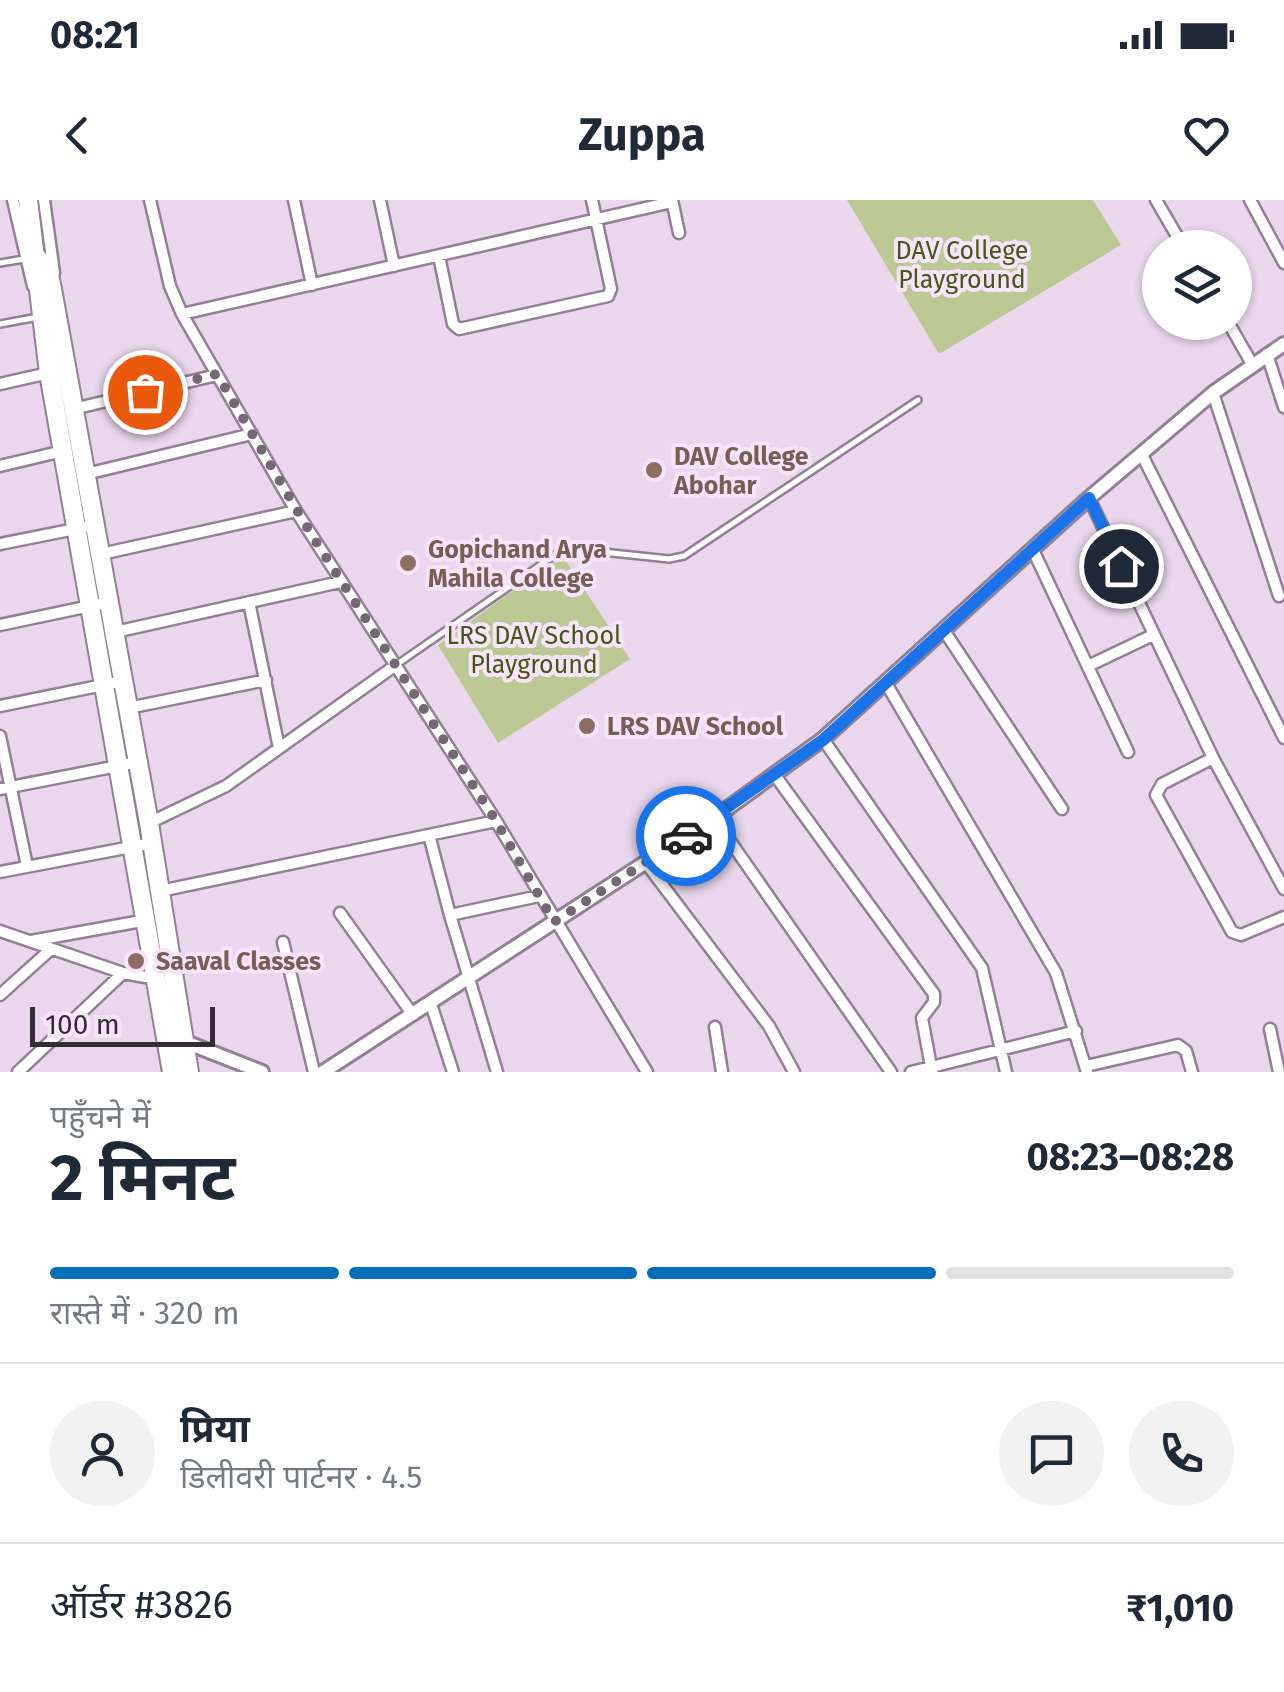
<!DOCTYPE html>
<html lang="hi">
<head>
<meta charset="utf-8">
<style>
  :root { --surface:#fff; --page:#f2f2f3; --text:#1f2937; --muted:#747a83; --line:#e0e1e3; --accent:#046eb9 }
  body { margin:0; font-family:"Fira Sans","Noto Sans Devanagari",sans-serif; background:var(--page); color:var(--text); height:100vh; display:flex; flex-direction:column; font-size:38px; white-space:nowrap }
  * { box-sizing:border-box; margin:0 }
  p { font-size:32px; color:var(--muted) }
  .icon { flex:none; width:55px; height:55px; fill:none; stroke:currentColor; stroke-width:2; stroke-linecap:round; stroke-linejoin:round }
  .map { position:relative; height:872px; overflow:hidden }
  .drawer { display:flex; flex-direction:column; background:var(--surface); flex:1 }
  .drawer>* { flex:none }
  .fabs { position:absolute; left:1142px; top:30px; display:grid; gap:20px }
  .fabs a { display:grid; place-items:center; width:110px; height:110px; border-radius:50%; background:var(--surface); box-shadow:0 2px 8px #0004; font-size:50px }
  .scale { position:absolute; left:30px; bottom:25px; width:185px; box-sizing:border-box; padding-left:10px; border:5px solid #342d35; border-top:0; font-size:28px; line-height:35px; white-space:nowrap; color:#342d35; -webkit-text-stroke:8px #f7e4fa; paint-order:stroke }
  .pin { position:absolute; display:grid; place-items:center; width:85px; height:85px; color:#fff; margin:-42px; border:5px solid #fff; border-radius:50%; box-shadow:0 2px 10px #0007 }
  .courier { position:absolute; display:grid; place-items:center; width:100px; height:100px; margin:-50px; border:8px solid #1a73e8; border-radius:50%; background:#fff; color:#222; box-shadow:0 2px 12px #0007 }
  .overview em { font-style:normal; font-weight:700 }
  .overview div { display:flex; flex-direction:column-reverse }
  .overview { display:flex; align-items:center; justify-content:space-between; height:170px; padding:0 50px }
  h1 { font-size:65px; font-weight:700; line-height:75px }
  .bar { display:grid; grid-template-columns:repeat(4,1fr); gap:15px 10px; align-content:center; height:120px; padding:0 50px }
  .bar i { height:12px; border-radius:8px; background:var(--line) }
  .bar .current { background:var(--accent) }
  .bar p { grid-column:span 4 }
  .line { display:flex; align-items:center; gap:25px; padding:0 50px; border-top:2px solid var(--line) }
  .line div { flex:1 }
  .round { display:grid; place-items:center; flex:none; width:105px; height:105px; border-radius:52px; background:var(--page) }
  .status { display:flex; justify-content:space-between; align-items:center; height:70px; padding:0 50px; background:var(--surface); direction:ltr }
  .status svg { height:28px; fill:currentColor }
  header { display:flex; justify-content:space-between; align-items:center; height:130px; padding:0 50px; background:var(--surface); font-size:45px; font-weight:700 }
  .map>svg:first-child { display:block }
  .green { fill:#bdc995 }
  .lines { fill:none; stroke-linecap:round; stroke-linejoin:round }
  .service-casing { stroke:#928094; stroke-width:10 }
  .minor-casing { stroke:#928094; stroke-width:15 }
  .tertiary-casing { stroke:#928094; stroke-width:18 }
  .primary-casing { stroke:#928094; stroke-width:22 }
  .service { stroke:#fff; stroke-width:5 }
  .minor { stroke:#fff; stroke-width:10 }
  .tertiary { stroke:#fff; stroke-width:12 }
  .primary { stroke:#fff; stroke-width:18 }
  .done { stroke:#746875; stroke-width:10; stroke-dasharray:0 18 }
  .route { stroke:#1a73e8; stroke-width:12 }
  .education-dot { fill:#8d6e63; stroke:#f7e4fa; stroke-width:4 }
  .labels { text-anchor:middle; stroke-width:8; stroke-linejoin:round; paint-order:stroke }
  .park-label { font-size:25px; fill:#495513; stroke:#f7e4fa }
  .education-label { font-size:25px; font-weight:bold; fill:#785e54; stroke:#f7e4fa; text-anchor:start }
</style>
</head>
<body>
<div class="status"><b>08:21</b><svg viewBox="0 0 49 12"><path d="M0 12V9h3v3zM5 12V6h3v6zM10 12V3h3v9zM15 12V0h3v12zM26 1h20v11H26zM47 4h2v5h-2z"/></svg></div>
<header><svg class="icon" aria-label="back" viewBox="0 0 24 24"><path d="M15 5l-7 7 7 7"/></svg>Zuppa<svg class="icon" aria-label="heart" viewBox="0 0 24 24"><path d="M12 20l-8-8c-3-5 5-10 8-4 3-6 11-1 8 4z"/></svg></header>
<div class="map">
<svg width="1284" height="872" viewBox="0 0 1284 872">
  <rect width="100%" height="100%" fill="#ead7ed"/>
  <!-- green -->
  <path class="green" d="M847 0H1093L1121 45 939 154Z
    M562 355 630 459 498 543 438 445Z"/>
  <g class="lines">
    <defs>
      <path id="service" d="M0 63 24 59
        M0 124 38 117
        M396 465 565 348 669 359 684 356 918 200"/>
      <path id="minor" d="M13 0 33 86
        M44 0 54 73
        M150 0 170 86 182 114 296 311 496 621 647 872
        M294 0 312 85
        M380 0 394 66
        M672 0 679 33
        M1156 0 1184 48
        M1250 0 1284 63
        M439 56 453 124 459 129 608 96 611 89 592 0
        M182 114 672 2
        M1228 122 1252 164
        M1267 154 1284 207
        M0 184 53 172
        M1213 193 1279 396
        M73 209 217 175
        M1141 253 1284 538
        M0 266 63 251
        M86 274 252 234
        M1089 298 1213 558 1284 689
        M0 344 95 325
        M1033 350 1128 552
        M101 354 296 311
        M249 402 279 548
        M0 425 109 402
        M115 432 340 382
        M945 432 1062 609
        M1088 466 1153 435
        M887 485 1056 773 1087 872
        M0 506 123 481
        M128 508 266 480
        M0 536 27 666
        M823 539 982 768 1006 872
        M1213 558 1162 584 1156 595 1232 732 1241 735 1284 717
        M774 574 934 794V802L922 818 932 872
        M0 589 138 562
        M714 618 891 872
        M149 623 226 586 396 465
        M429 635 450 715
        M646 663 769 826 794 872
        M0 672 152 643
        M160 691 496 621
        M340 713 413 815
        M0 731 123 773 157 779
        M31 741 147 720
        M283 742 314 872
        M0 795 50 750
        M431 804 453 872
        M715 827 722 872
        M1270 829 1279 872
        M1086 866 1178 845 1186 851 1192 872
        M18 872 123 773
        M497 872 450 715 539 696
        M911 872 1076 831"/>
      <path id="tertiary" d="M183 841 262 872
        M323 872 714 618 823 539 1089 298 1213 193 1284 144"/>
      <path id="primary" d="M28 0 49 173 172 872
        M38 59 47 66 52 89 149 623 189 872"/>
    </defs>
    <!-- service casing -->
    <use href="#service" class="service-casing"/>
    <!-- minor casing -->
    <use href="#minor" class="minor-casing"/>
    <!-- tertiary casing -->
    <use href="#tertiary" class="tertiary-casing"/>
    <!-- primary casing -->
    <use href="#primary" class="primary-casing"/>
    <!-- service -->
    <use href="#service" class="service"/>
    <!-- minor -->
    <use href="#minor" class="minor"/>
    <!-- tertiary -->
    <use href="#tertiary" class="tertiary"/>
    <!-- primary -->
    <use href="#primary" class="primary"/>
  </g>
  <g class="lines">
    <!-- done -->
    <path class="done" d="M145 192 217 174 311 334 496 621 554 722 686 636"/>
    <!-- route -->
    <path class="route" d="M686 636 823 540 1089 298 1121 366"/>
  </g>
  <!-- markers -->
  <g class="education-dot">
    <circle cx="654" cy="270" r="10"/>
    <circle cx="408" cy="363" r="10"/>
    <circle cx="587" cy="526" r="10"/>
    <circle cx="136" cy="761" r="10"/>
  </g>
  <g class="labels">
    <!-- park labels -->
    <g class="park-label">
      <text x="962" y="59">DAV College<tspan x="962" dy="29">Playground</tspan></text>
      <text x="534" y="444">LRS DAV School<tspan x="534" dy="29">Playground</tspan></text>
    </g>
    <!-- education labels -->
    <g class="education-label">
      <text x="674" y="265">DAV College<tspan x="674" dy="29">Abohar</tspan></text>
      <text x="428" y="358">Gopichand Arya<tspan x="428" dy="29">Mahila College</tspan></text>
      <text x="607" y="535">LRS DAV School</text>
      <text x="156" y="770">Saaval Classes</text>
    </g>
  </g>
</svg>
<div class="fabs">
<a><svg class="icon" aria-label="layers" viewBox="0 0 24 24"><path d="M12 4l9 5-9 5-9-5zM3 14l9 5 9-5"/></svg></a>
</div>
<div class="scale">100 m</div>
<div class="pin" style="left:145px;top:192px;background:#ea580c"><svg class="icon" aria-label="bag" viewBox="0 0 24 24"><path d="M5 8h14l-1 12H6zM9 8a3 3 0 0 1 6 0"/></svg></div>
<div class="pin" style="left:1121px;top:366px;background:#1f2937"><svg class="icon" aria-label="home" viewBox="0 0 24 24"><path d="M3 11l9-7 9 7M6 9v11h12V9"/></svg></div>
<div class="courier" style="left:686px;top:636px"><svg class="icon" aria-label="car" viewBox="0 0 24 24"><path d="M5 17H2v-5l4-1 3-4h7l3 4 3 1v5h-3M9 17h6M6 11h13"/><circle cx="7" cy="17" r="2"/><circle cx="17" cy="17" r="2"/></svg></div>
</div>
<section class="drawer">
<div class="overview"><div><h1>2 मिनट</h1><p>पहुँचने में</p></div><em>08:23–08:28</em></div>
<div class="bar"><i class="current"></i><i class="current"></i><i class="current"></i><i></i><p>रास्ते में · 320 m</p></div>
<div class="line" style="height:180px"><a class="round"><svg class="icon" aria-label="person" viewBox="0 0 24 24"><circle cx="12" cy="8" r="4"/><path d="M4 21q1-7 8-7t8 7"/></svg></a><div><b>प्रिया</b><p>डिलीवरी पार्टनर · 4.5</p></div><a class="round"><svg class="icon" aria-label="chat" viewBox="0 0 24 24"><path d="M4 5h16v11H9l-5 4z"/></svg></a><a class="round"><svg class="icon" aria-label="phone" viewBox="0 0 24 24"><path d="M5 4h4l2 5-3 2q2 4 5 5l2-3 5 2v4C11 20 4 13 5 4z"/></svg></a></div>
<div class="line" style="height:130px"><div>ऑर्डर #3826</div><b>₹1,010</b></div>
</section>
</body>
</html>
